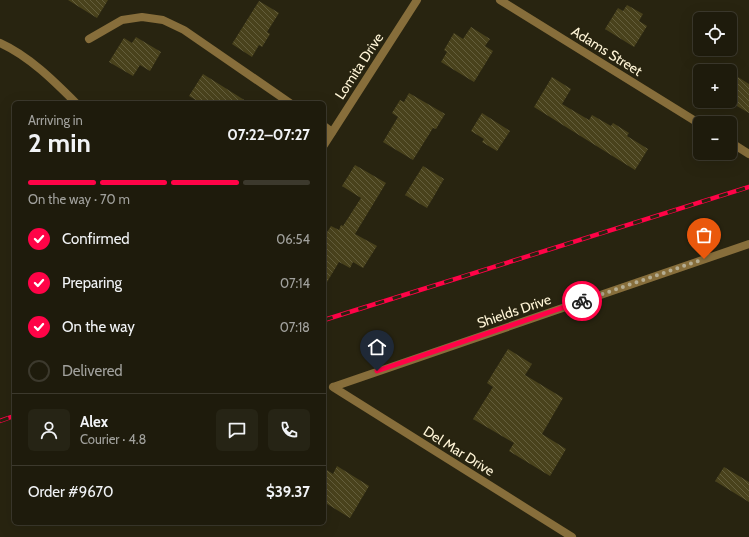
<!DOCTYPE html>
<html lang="en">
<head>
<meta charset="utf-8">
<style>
  :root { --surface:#1e1b0c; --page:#262415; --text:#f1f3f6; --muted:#a1a19d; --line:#3c392d; --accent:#ff0347 }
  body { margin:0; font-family:Cabin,sans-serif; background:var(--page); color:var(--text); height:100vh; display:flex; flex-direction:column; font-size:15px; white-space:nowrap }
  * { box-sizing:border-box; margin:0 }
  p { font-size:13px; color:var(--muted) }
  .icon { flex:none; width:22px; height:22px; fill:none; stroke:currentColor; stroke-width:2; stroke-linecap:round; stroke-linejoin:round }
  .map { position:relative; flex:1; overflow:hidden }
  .side { position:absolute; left:12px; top:101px; width:314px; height:424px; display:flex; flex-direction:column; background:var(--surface); border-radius:6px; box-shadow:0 4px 16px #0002,0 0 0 1px var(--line) }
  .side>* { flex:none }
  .buttons { position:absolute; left:693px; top:12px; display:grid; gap:8px }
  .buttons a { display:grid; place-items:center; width:44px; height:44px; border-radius:6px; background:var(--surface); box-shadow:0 4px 16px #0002,0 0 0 1px var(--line); font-size:20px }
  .pin { position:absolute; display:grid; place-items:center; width:34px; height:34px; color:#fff; margin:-41px -17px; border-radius:50% 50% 50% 0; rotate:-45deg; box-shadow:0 0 4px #0007 }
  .pin .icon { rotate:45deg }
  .courier { position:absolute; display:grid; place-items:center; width:40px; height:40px; margin:-20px; border:3px solid #ff0347; border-radius:50%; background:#fff; color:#222; box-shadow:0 1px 5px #0007 }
  .head em { font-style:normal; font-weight:800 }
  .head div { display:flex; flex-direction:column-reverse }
  .head { display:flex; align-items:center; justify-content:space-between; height:68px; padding:0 16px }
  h1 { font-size:26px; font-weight:800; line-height:30px }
  .bar { display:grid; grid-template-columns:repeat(4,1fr); gap:6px 4px; align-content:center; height:48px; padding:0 16px }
  .bar i { height:5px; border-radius:3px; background:var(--line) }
  .bar .current { background:var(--accent) }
  .bar p { grid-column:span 4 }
  .line { display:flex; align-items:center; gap:10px; padding:0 16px; border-top:1px solid var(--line) }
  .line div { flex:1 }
  .round { display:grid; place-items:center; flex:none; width:42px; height:42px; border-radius:6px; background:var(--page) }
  ol { padding:0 16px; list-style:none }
  li { display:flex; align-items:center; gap:12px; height:44px }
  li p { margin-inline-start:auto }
  li .icon { padding:4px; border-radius:50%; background:var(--accent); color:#fff; stroke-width:4 }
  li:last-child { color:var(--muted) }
  li i { width:22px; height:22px; border:2px solid var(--line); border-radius:50% }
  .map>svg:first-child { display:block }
  .building { fill:url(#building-back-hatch) }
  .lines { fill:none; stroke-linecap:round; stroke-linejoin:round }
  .lane { stroke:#876e3b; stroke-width:8 }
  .street { stroke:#876e3b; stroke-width:8 }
  .rail-casing { stroke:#ff0347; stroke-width:4.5 }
  .rail { stroke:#282410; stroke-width:3; stroke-dasharray:9; stroke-linecap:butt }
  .done { stroke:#b4ac91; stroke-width:4; stroke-dasharray:0 7.2 }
  .route { stroke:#ff0347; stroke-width:5 }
  .labels { text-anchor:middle; stroke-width:4; stroke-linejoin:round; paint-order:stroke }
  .street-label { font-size:14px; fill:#fff5d7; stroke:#282410 }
</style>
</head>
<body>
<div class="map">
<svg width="749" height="537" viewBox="0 0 749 537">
  <defs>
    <pattern id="building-back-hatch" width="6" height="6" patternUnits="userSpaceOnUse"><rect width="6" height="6" fill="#49421c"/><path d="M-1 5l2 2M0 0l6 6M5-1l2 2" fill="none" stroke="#645e3c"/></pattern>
  </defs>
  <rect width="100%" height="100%" fill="#282410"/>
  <!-- building -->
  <path class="building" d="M68 0H108L97 18Z
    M259 1 279 13 267 32 270 34 262 47 259 45 252 57 232 44Z
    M627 5 643 14 639 21 647 26 634 47 605 29 618 8 623 11Z
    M471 27 490 39 485 46 493 51 474 82 441 62 447 52 444 50 454 33 463 39Z
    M136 37 161 52 150 71 140 65 133 76 109 62 124 38 132 43Z
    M730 72 749 84V113L730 102Z
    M203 74 249 103H201L189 96Z
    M552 77 571 89 562 104 589 120 592 115 611 126 613 123 629 133 627 136 648 149 635 170 534 107Z
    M409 93 445 114 436 129 433 128 413 160 383 142 398 117 392 113 400 100 404 102Z
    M482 113 510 131 497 151 482 142 484 139 471 131Z
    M355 165 386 183 355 234 377 246 363 268 353 262 350 268 339 262 324 287V237L331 226 339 230 341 225 343 226 361 198 342 186Z
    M423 166 444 179 427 208 405 195Z
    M508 349 532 364 525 375 563 398 542 434 566 449 550 476 509 451 514 443 473 419 493 387 487 383Z
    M337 466 369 486 350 518 324 502V468L333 474Z
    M724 467 749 482V502L715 481Z"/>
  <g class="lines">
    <!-- lane -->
    <path class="lane" d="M89 39 122 20 142 17 163 20 184 30 290 103
      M0 43C29 56 54 81 76 103
      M324 126 332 132"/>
    <!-- street -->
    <path class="street" d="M500 0 700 124
      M730 142 749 154
      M324 145 417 0
      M333 387 749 244
      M333 387 572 537"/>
    <defs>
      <path id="rail" d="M324 320 749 187
        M0 421 14 416"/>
    </defs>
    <!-- rail casing -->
    <use href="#rail" class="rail-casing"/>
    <!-- rail -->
    <use href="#rail" class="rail"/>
  </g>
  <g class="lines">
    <!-- done -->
    <path class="done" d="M582 301 704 259"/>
    <!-- route -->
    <path class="route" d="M377 371 582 301"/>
  </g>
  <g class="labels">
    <!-- street labels -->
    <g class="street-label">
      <text transform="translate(607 51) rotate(32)" y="5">Adams Street</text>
      <text transform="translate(359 66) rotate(-57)" y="5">Lomita Drive</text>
      <text transform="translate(514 311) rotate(-19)" y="5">Shields Drive</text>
      <text transform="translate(459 451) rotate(32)" y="5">Del Mar Drive</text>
    </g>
  </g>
</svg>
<div class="buttons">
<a><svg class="icon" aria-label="locate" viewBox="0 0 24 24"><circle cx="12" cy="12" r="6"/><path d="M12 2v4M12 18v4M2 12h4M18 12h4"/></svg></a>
<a>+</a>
<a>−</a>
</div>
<div class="pin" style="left:704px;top:259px;background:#ea580c"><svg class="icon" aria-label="bag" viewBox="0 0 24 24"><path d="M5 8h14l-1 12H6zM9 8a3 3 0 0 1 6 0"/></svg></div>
<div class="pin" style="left:377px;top:371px;background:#1f2937"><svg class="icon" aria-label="home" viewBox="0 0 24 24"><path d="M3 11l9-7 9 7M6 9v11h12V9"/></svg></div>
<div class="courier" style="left:582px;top:301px"><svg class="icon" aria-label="bike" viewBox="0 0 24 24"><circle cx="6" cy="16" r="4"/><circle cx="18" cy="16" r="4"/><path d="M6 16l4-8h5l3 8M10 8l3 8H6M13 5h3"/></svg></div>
<section class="side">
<div class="head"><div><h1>2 min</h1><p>Arriving in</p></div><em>07:22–07:27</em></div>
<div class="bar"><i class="current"></i><i class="current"></i><i class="current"></i><i></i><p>On the way · 70 m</p></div>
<ol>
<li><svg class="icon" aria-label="check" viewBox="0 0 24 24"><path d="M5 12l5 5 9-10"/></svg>Confirmed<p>06:54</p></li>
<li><svg class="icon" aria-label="check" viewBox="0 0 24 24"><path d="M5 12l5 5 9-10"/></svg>Preparing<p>07:14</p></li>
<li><svg class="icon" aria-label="check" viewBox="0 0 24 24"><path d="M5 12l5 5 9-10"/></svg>On the way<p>07:18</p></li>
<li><i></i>Delivered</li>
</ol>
<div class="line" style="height:72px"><a class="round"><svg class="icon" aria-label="person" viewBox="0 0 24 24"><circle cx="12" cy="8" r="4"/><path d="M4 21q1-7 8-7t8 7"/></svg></a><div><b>Alex</b><p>Courier · 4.8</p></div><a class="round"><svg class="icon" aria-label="chat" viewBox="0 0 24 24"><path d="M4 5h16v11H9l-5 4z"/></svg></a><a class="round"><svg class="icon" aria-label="phone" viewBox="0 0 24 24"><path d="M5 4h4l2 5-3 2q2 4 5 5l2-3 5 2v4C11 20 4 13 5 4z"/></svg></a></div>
<div class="line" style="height:52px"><div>Order #9670</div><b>$39.37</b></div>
</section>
</div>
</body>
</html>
